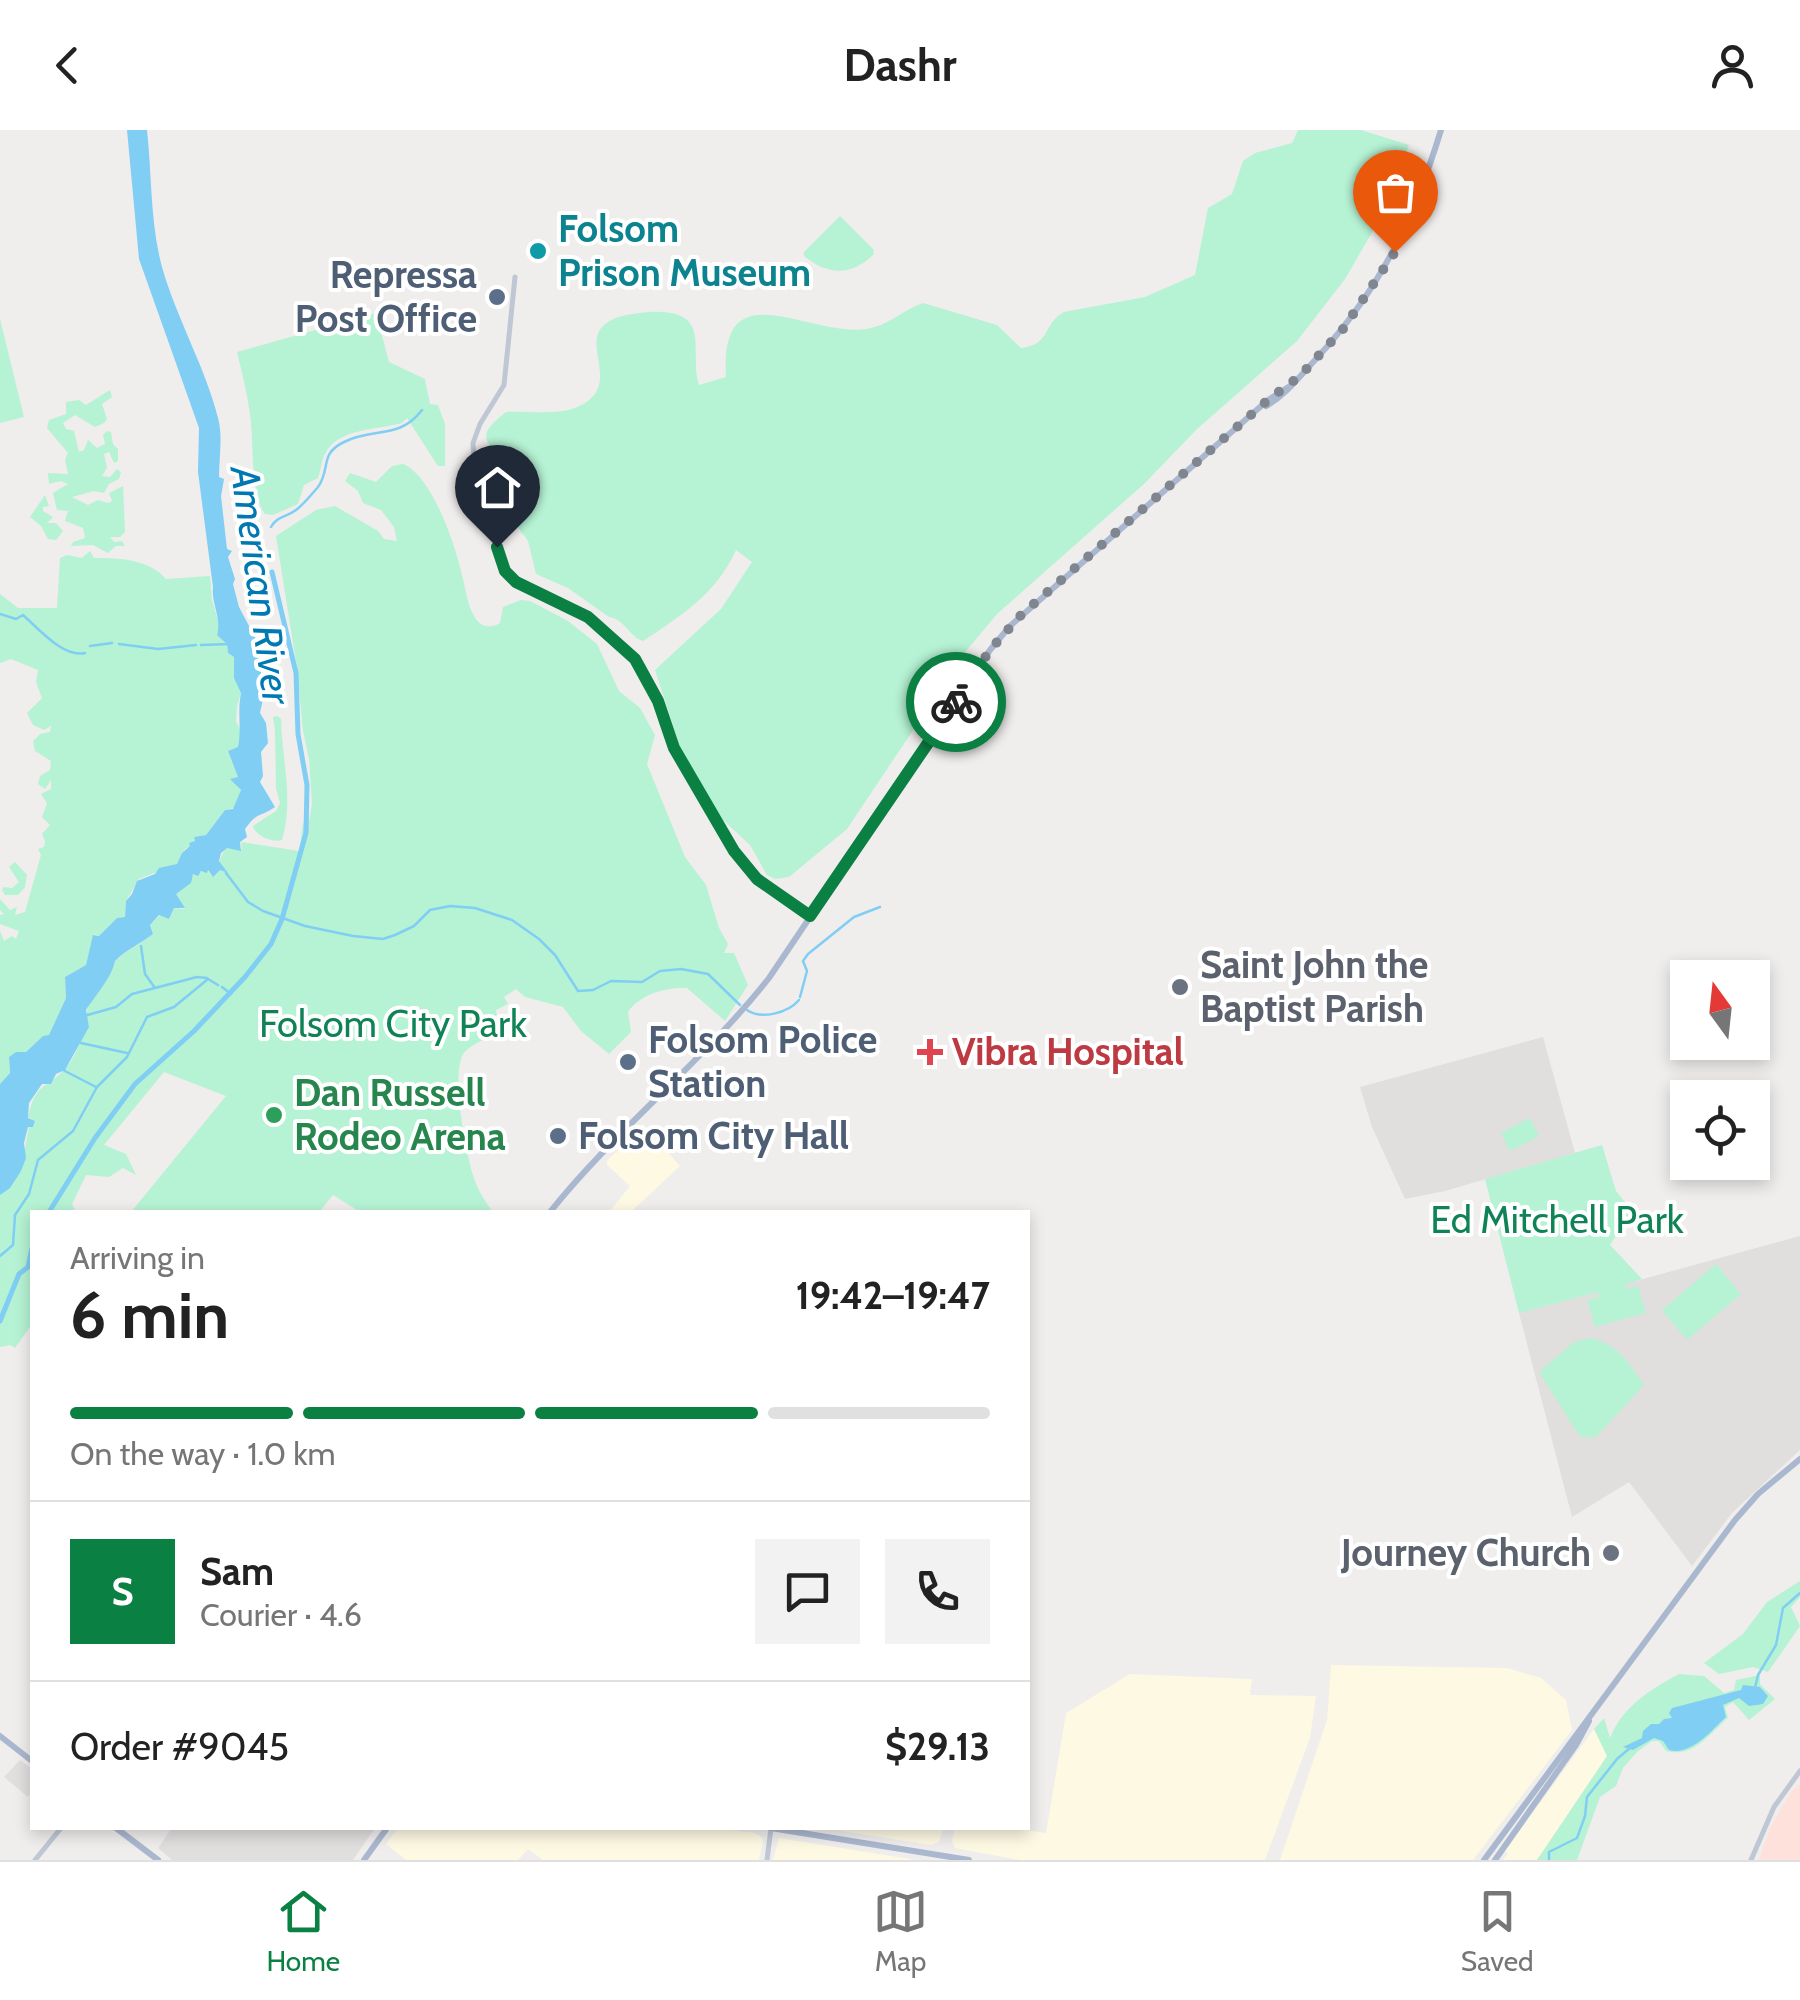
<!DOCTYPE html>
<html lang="en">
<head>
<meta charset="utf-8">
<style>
  :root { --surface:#fff; --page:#f2f2f2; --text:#222; --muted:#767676; --line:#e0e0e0; --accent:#0b8043 }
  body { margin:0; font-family:Cabin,sans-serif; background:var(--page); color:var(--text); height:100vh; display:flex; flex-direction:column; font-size:38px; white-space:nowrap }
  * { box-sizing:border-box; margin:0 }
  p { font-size:32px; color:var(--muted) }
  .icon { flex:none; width:55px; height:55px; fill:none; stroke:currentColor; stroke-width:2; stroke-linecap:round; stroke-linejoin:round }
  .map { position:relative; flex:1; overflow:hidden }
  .drawer { position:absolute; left:30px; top:1080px; width:1000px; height:620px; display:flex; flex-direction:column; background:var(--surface); border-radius:0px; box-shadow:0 5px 15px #0003 }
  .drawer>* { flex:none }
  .needle { width:65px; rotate:345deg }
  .buttons { position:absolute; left:1670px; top:830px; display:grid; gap:20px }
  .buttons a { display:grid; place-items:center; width:100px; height:100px; border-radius:0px; background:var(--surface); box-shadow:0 5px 15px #0003; font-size:50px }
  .pin { position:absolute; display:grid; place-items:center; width:85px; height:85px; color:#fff; margin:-102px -42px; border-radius:50% 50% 50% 0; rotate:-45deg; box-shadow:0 0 10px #0007 }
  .pin .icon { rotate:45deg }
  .courier { position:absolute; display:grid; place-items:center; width:100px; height:100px; margin:-50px; border:8px solid #0b8043; border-radius:50%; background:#fff; color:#222; box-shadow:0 2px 12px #0007 }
  .headline em { font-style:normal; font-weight:700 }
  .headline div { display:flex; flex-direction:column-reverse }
  .headline { display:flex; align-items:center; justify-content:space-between; height:170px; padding:0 40px }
  h1 { font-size:65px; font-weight:700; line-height:75px }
  .bar { display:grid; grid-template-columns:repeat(4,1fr); gap:15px 10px; align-content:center; height:120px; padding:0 40px }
  .bar i { height:12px; border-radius:8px; background:var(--line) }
  .bar .selected { background:var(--accent) }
  .bar p { grid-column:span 4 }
  .line { display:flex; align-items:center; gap:25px; padding:0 40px; border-top:2px solid var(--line) }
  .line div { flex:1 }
  .round { display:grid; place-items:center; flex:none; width:105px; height:105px; border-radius:0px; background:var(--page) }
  header { display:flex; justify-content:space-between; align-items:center; height:130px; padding:0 40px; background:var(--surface); font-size:45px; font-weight:700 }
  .tabs { display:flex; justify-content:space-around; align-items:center; height:140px; border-top:2px solid var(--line); background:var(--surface); font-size:28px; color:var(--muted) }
  .tabs a { display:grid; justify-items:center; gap:5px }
  .tabs .selected { color:var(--accent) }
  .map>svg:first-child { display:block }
  .commercial { fill:#fdf9e3 }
  .education { fill:#e1dede }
  .medical { fill:#fde1da }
  .green { fill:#b6f2d4 }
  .water { fill:#80cef3 }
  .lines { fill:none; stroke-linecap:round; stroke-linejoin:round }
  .stream { stroke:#80cef3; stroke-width:2.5 }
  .canal { stroke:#80cef3; stroke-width:5 }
  .minor { stroke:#bfc7d4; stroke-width:5 }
  .major { stroke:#aab8cf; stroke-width:6 }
  .done { stroke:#80868f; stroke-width:10; stroke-dasharray:0 18 }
  .route { stroke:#0b8043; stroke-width:12 }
  .culture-dot { fill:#0f9aa8; stroke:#fff; stroke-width:4 }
  .service-dot { fill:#5c6f8a; stroke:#fff; stroke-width:4 }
  .worship-dot { fill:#6b7280; stroke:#fff; stroke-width:4 }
  .health-dot { fill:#e0444e; stroke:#fff; stroke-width:4 }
  .leisure-dot { fill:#2e9e5b; stroke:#fff; stroke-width:4 }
  .labels { text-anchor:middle; stroke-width:8; stroke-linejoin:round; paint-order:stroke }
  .culture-label { font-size:38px; font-weight:bold; fill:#0d838f; stroke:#fff; text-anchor:start }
  .service-label { font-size:38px; font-weight:bold; fill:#4e5e75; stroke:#fff; text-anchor:start }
  .worship-label { font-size:38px; font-weight:bold; fill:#5b616d; stroke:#fff; text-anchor:start }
  .park-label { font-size:38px; fill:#0f8355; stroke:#fff }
  .health-label { font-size:38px; font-weight:bold; fill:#be3a42; stroke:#fff; text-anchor:start }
  .leisure-label { font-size:38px; font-weight:bold; fill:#27864d; stroke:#fff; text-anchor:start }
  .water-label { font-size:40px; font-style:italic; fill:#0079b2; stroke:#fff }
</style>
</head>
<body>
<header><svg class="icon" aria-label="back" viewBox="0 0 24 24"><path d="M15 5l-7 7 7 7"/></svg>Dashr<svg class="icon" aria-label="person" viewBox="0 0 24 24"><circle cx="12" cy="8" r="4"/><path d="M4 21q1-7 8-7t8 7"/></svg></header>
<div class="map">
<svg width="1800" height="1730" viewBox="0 0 1800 1730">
  <rect width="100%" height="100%" fill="#f0eded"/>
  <!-- commercial -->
  <path class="commercial" d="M643 994 680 1036 631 1082H609L630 1056 607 1035V1031Z
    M1331 1535 1507 1538 1541 1548 1566 1570 1572 1600 1473 1730H1280L1327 1590Z
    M1130 1544 1252 1549 1250 1565 1316 1566 1310 1608 1265 1730H1020L955 1718 952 1711 955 1698H1010L1046 1703 1066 1583Z
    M1594 1599 1608 1626 1537 1730H1503L1508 1724 1505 1721Z
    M398 1698H716L755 1703 762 1707 763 1712 759 1730H543L528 1719 518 1730H406L386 1714Z
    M823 1698H943L939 1712 931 1715Z
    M779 1708 916 1730H773Z"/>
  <!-- education -->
  <path class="education" d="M1543 907 1575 1023 1445 1061 1405 1069 1372 997 1360 957Z
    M1800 1106V1320L1732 1383 1692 1436 1629 1352 1572 1387 1519 1183Z
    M20 1630 32 1639V1661L28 1667 4 1647Z
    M172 1698H375L353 1730H172L158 1718Z"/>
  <!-- medical -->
  <path class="medical" d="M1800 1654V1730H1759L1770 1698 1791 1662Z"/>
  <!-- green -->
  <path class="green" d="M1298 0H1361L1409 15 1385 80 1345 149 1297 211 1196 300 1145 353 997 484 966 521 847 699 789 747 775 749 767 745 750 715 721 688 681 620 655 540 721 479 752 432 736 420C716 464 682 485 643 511 629 507 625 489 609 487L568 458 536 444 528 411 499 372 509 341 508 334C484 311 475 306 506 282 532 280 566 288 588 271 626 242 553 189 649 182 715 178 688 222 699 255L726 247C719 138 807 207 866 199 888 196 903 180 923 173L997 195 1021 218C1051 215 1043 193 1064 182L1145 167 1195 145 1208 78 1232 64 1243 31 1255 23 1292 13Z
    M840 86 873 119 874 124C851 147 827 145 804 126V122Z
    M376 183 389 232 425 249 430 274 438 275 445 294V336H438L407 288 402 293C378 300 337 298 325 324 321 331 321 340 318 348L304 355 298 374 273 385 265 384C250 365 254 310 250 284 247 263 242 243 237 222Z
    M0 189 24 287 0 293Z
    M110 260 112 267 102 274 107 289 104 293 95 297 75 285 63 293 66 299 74 301 79 322 84 320 88 310 97 318 105 314 103 305 107 301 111 302 113 314 118 319V331L114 333 109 322 104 324 107 338 102 346 110 347 117 339 121 342 119 349 109 354 104 363 94 361 72 367 88 375 98 370 108 373 112 371 109 363 123 356 125 402 120 407H110L114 412 122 411 125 416H116L108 423 93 415 71 416 73 412 85 408 83 398 65 391 68 381 57 380 53 363 68 354 61 351 49 354 48 343 68 344 65 330 68 323 47 298 49 290 66 284V272L79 270 86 275Z
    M403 334C432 346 454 412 461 441 465 455 467 474 474 486 480 497 490 499 500 493L503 477 521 470 530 471 568 491 597 514 619 561 640 578 655 605 647 634 685 727 706 755 719 798 728 814 724 823H734L748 855 725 891 687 858C666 857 640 864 628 882L631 902 609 924 581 901 563 877 525 867 516 859 504 867 508 874 496 880 499 904C488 908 472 913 464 923 450 940 466 1026 474 1048 478 1061 485 1071 493 1082H360L333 1065 319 1082H131L226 966 164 942 104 1015 126 1024 136 1045 123 1038 109 1047 86 1045 72 1074 76 1082H32V1194L15 1218 10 1215 0 1217V1065L21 1041 29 996 33 997 35 991 28 987C36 951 46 960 65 939 76 928 80 908 89 895 77 872 111 852 115 831 127 820 140 815 153 804L150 795 160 785 169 789 174 778 185 779 176 764 190 753 193 744 207 740 211 745 220 740 228 743 219 732 225 718 242 719 241 712 299 721 303 693 309 691 312 674 309 629 303 601 297 538 276 406 316 380 335 376 378 401 384 409 397 411 394 397 381 380 363 373 358 361 345 351 350 343 376 352 392 336Z
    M45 365 49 376 43 377V381L53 387 47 393H56L63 401 56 410 48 409 41 396 30 387Z
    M90 421 94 428C119 428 149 429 166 449L210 446 212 470 220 497 217 504 227 513 228 523 234 527 241 563 237 576 236 592 241 600 238 618 228 621 238 647 232 649 241 661 234 678 225 680 206 705 194 707 195 712 189 713 191 716 185 719 177 734 139 749 126 771 125 787 117 788 99 806 94 804 86 835 65 847 66 868 49 905 43 906 26 922 9 929 10 943 0 954V801L4 811 12 806 16 809 19 801 0 794V785L4 784 0 780V769L10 780 17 777 15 785 25 782 41 725 38 719 44 717 45 711 42 704 50 695 42 687 47 673 41 664 51 659V650L45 659 38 654 40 646 50 640 51 631 35 621 33 611 40 604 50 602 51 596 44 600 33 595 27 583 42 568 36 552 38 540 11 529 0 533V464L18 478H57L60 428 67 425 82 428Z
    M277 586 281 589C282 631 294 669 282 710 273 713 255 706 253 696L276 681 280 673 276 658 275 600 273 587Z
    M15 732 27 745 25 757 18 765H5L2 760 4 757 12 758 19 752 9 737Z
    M1530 988 1539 1006 1510 1021 1501 1003Z
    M1602 1015 1616 1061 1632 1081 1610 1115 1642 1149 1624 1155 1626 1159 1638 1156 1646 1183 1595 1197 1587 1170 1599 1167 1598 1162 1519 1183 1485 1049Z
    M1716 1134 1741 1164 1687 1210 1662 1180Z
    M1590 1208C1618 1214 1628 1232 1644 1255L1596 1307H1580L1539 1242 1574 1212Z
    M1800 1451V1467L1791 1477 1800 1496 1768 1542 1753 1537 1719 1544 1704 1533 1743 1504 1767 1472Z
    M1679 1544 1704 1546 1724 1563 1734 1560 1736 1550 1760 1545V1554L1775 1569 1749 1590 1733 1572 1725 1577 1728 1588C1708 1605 1694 1628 1666 1621L1659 1611H1652L1637 1622 1623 1638 1616 1656 1600 1667 1577 1730H1537L1607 1626 1594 1599 1604 1588 1610 1608C1623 1576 1650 1560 1679 1544Z"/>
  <!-- water -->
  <path class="water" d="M127 0H147C152 45 150 93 162 137 176 187 206 239 218 288 223 306 219 328 219 347L224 349 221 366 227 419 232 421 228 427 235 449 233 454 239 477 259 515 263 569 260 583 266 593 268 613 261 622 263 646 260 652 275 677C261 687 258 681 245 699L247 707 240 712 241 721 227 718 221 723 219 731 228 743 220 740 213 747 208 740 207 743 201 741 198 746 193 744 191 753 176 764 185 778H174L169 789 159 785 150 795 153 804C140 814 126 820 115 831 112 847 95 866 86 880L89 897 65 940 56 944 51 954H42L29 973 28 988 35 991 33 997H28L24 1013 26 1028 21 1041 10 1058 0 1065V954L10 943 9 927 16 922H26L43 906 49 905 66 868 65 847 86 835 93 805 99 806 117 788 125 787 126 771 132 764 137 751 155 744 159 738 177 734 182 723 190 716 189 713 195 711 194 707 206 705 225 680 233 679 241 660 230 649 238 647 228 621 238 617C242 597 237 583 241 563L234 548V527L228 523 227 514 217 505C222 488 211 474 213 457L198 342 199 298 139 129Z
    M1743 1555 1760 1557 1768 1566 1763 1574 1749 1576 1739 1568 1723 1575 1726 1587C1711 1601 1691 1626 1669 1620L1663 1611 1654 1608 1633 1620 1623 1617 1642 1608 1643 1601 1651 1594H1659L1664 1589 1672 1588 1669 1583 1672 1578 1741 1560Z"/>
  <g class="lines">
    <!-- stream -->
    <path class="stream" d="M271 397C277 386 287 387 296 380 304 374 311 365 318 357 331 339 319 324 344 312 374 297 399 310 422 280
      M0 484 16 489 23 485C38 498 63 528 85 523
      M119 514 158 519 196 515
      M201 515 230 514
      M90 516 112 513
      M226 743 248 772 263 781 305 796 353 806 383 809 395 805 414 796 430 780 450 776 475 778 512 790 539 809 555 825 578 861 593 860 611 851 642 852 660 841 681 839 708 844 740 875
      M141 816 145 844 155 858
      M222 857 231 864
      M800 867 807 841 803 831 808 824 854 787 880 777
      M747 880C761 890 788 883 799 870
      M84 886 116 877 132 864 197 847 207 848
      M81 913 127 923
      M63 940 96 957
      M0 1126 13 1115 15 1085 29 1064 38 1030 73 1001 97 957 127 927 147 887 174 877 208 849 218 855
      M1755 1558 1758 1545 1776 1515 1783 1478 1800 1463
      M1549 1730V1722L1577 1708 1585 1686 1587 1667 1617 1629 1630 1618"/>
    <!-- canal -->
    <path class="canal" d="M49 1082 95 1008 135 954 194 901 245 847 271 814 282 789 306 703 307 655 298 604 296 543 272 442
      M0 1191 19 1144 28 1137 32 1118"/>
    <!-- minor -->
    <path class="minor" d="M515 147 504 255 480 294 473 313 474 329 489 371 501 433 510 447 522 456 599 494 635 529 658 571 674 618 734 721 757 749 810 787
      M35 1730 61 1698
      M767 1730 771 1698
      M1751 1730 1774 1677 1800 1641"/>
    <!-- major -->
    <path class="major" d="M1266 276C1286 265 1300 246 1316 229 1381 158 1413 91 1441 0
      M550 1082C617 998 703 932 769 848L990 520 1010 496 1268 270 1290 256
      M0 1606 32 1631
      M116 1698 158 1730
      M771 1698 969 1730
      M364 1730 387 1698
      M1484 1730 1735 1390 1758 1364 1800 1329
      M1495 1730 1576 1615 1589 1591"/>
  </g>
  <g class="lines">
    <!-- done -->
    <path class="done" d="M956 572 990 520 1021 485 1268 270 1300 246 1343 199 1395 122"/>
    <!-- route -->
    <path class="route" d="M497 417 505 441 516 452 588 487 635 529 658 571 674 618 734 721 757 749 810 786 956 572"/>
  </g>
  <!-- markers -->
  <circle class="culture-dot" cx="538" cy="121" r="10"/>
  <g class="service-dot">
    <circle cx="497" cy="167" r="10"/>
    <circle cx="628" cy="932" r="10"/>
    <circle cx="558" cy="1006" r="10"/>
  </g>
  <g class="worship-dot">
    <circle cx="1180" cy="857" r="10"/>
    <circle cx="1611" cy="1423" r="10"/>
  </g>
  <path class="health-dot" d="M925 907h10v10h10v10h-10v10h-10v-10h-10v-10h10z"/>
  <circle class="leisure-dot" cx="274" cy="985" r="10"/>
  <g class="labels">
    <!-- culture labels -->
    <g class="culture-label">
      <text x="558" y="112">Folsom<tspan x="558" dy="44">Prison Museum</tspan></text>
    </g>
    <!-- service labels -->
    <g class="service-label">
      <text x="477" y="158" text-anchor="end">Repressa<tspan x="477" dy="44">Post Office</tspan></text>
      <text x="648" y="923">Folsom Police<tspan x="648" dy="44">Station</tspan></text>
      <text x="578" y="1019">Folsom City Hall</text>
    </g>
    <!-- worship labels -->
    <g class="worship-label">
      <text x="1200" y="848">Saint John the<tspan x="1200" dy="44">Baptist Parish</tspan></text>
      <text x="1591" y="1436" text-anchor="end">Journey Church</text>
    </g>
    <!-- park labels -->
    <g class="park-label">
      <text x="393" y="907">Folsom City Park</text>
      <text x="1557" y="1103">Ed Mitchell Park</text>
    </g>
    <!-- health labels -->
    <g class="health-label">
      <text x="952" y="935">Vibra Hospital</text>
    </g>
    <!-- leisure labels -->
    <g class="leisure-label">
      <text x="294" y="976">Dan Russell<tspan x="294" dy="44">Rodeo Arena</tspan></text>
    </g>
    <!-- water labels -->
    <g class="water-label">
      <text transform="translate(261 455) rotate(82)" y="14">American River</text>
    </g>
  </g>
</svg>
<div class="buttons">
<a><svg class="needle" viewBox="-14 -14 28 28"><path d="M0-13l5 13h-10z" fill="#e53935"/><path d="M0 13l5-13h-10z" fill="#767676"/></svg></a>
<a><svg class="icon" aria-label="locate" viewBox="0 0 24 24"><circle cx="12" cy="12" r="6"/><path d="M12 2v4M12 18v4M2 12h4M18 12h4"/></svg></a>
</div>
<div class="pin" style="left:1395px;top:122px;background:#ea580c"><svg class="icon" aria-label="bag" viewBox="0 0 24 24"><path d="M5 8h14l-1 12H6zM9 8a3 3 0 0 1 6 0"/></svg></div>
<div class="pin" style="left:497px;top:417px;background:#1f2937"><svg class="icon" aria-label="home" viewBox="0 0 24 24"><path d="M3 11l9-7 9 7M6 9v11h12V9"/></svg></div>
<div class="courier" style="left:956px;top:572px"><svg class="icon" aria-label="bike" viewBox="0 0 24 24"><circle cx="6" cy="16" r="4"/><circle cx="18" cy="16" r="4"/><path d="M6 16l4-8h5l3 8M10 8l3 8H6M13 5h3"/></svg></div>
<section class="drawer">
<div class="headline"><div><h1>6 min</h1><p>Arriving in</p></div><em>19:42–19:47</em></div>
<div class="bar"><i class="selected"></i><i class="selected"></i><i class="selected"></i><i></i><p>On the way · 1.0 km</p></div>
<div class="line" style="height:180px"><b class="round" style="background:var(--accent);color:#fff">S</b><div><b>Sam</b><p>Courier · 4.6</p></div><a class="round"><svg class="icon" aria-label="chat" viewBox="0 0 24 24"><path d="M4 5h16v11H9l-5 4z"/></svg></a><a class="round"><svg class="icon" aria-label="phone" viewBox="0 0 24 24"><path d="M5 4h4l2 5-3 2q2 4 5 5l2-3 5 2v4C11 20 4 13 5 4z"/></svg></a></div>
<div class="line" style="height:130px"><div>Order #9045</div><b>$29.13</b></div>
</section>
</div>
<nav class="tabs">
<a class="selected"><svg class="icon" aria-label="home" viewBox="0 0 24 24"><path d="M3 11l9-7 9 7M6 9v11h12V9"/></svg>Home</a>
<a><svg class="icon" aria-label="map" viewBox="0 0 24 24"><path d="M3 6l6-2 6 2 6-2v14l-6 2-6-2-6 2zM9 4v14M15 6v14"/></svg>Map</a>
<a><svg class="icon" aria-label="saved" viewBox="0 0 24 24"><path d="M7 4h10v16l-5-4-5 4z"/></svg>Saved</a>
</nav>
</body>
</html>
